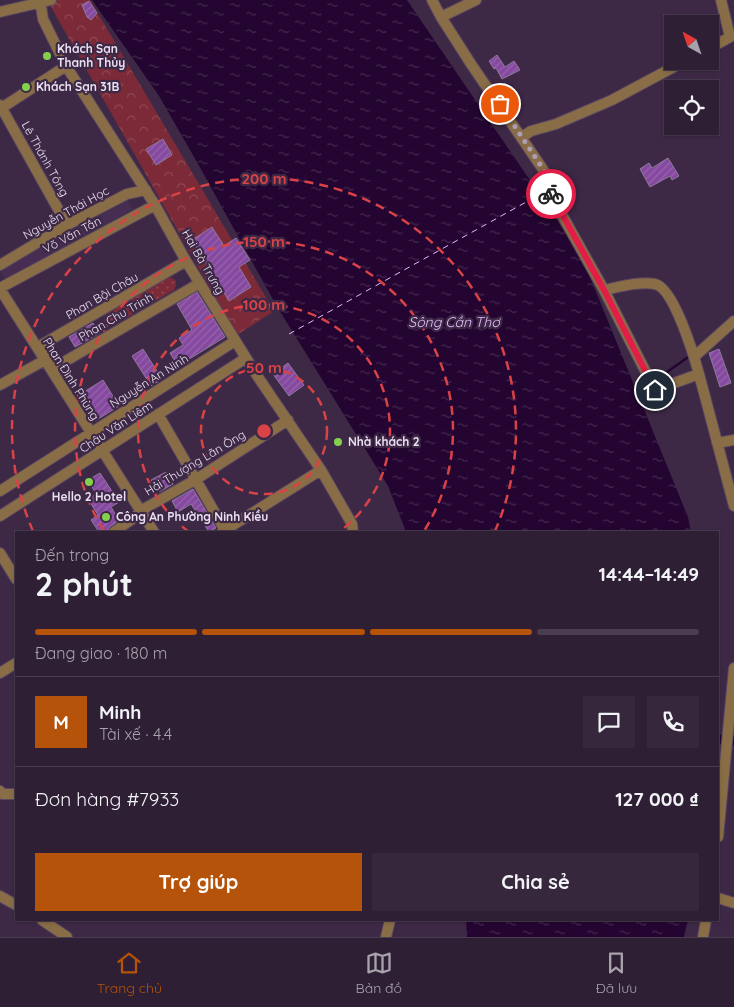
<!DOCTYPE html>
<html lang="vi">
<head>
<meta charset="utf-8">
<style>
  :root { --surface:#2e1f34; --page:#36273c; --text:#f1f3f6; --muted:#a7a2ac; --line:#493d4f; --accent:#b45309 }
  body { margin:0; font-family:Quicksand,sans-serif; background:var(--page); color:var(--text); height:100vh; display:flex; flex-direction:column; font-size:19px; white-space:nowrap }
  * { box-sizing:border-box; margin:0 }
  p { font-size:16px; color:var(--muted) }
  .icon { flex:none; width:28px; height:28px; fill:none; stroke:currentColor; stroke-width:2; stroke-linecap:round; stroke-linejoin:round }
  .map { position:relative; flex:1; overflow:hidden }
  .sheet { position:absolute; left:15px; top:531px; width:704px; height:390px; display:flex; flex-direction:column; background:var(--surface); border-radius:0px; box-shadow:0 1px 4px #0004,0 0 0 1px var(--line) }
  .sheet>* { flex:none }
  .needle { width:32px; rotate:320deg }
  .fabs { position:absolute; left:664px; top:15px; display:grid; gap:10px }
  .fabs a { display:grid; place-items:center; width:55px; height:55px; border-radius:0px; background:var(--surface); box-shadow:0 1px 4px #0004,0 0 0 1px var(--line); font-size:25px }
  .pin { position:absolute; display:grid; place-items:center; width:42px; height:42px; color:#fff; margin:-21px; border:2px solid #fff; border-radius:50%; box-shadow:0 1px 5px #0007 }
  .courier { position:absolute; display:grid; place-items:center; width:50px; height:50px; margin:-25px; border:4px solid #e11d48; border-radius:50%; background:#fff; color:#222; box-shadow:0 1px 6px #0007 }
  .summary em { font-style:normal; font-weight:800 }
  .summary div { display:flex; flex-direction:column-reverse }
  .summary { display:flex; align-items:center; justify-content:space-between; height:85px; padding:0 20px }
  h1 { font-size:32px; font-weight:800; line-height:38px }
  .bar { display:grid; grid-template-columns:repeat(4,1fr); gap:8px 5px; align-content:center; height:60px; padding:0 20px }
  .bar i { height:6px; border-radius:4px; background:var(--line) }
  .bar .active { background:var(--accent) }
  .bar p { grid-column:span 4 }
  .line { display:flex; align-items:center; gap:12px; padding:0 20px; border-top:1px solid var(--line) }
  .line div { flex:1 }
  .round { display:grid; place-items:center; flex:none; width:52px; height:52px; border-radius:0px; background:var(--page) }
  .cta { display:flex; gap:10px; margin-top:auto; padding:10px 20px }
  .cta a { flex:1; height:58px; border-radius:0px; background:var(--accent); color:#fff; font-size:20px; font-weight:800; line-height:58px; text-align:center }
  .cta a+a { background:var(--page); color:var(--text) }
  .dock { display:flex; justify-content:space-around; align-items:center; height:70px; border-top:1px solid var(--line); background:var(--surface); font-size:14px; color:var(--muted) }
  .dock a { display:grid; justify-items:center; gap:2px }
  .dock .active { color:var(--accent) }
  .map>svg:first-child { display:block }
  .built { fill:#462d51 }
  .grass { fill:url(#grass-dots) }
  .park { fill:url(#park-crowns) }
  .water { fill:url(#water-ripples) }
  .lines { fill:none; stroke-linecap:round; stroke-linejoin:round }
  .stream { stroke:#240531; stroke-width:2.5 }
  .canal { stroke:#240531; stroke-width:9 }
  .ferry { stroke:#e7b9fd; stroke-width:1; stroke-dasharray:6 5; stroke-linecap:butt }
  .building { fill:url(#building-hatch); stroke:#8f789a }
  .minor-casing { stroke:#594662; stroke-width:12 }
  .minor { stroke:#896d46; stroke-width:10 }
  .done { stroke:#ae9fb6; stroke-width:5; stroke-dasharray:0 9 }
  .route { stroke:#e11d48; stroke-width:6 }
  .ring { fill:none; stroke:#d94346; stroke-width:2.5; stroke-dasharray:9 6 }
  .poi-dot { fill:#84d04d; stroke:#3d2946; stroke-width:2 }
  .labels { text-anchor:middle; stroke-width:4.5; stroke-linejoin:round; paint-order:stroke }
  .poi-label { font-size:12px; font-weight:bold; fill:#ebdff2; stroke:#3d2946; text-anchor:start }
  .street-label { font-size:12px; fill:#ebdff2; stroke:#3d2946 }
  .water-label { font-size:14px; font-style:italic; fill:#e7b9fd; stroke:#3d2946 }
  .centre { fill:#d94346; stroke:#3d2946; stroke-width:2.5 }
  .ring-label { font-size:15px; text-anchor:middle; font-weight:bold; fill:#d94346; stroke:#3d2946; stroke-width:4.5; stroke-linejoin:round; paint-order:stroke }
</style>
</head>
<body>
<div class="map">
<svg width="734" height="937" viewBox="0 0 734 937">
  <defs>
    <pattern id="grass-dots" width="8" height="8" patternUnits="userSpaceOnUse" patternTransform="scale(1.25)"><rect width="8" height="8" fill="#7c2a37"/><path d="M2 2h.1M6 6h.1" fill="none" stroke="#8f4854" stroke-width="1.8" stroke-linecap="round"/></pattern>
    <pattern id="park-crowns" width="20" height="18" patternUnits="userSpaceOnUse" patternTransform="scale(1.25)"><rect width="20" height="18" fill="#7c2a37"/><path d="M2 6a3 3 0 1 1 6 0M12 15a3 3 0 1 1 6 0" fill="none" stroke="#8f4854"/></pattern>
    <pattern id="water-ripples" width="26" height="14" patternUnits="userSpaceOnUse" patternTransform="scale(1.25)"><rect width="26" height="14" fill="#240531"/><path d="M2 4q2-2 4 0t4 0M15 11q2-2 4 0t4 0" fill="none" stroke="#44294f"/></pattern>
    <pattern id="building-hatch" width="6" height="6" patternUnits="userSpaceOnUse" patternTransform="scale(1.25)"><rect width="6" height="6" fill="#85499f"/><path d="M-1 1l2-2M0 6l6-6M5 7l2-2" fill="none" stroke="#9663ad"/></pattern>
  </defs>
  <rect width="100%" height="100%" fill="#3d2946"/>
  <!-- built -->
  <path class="built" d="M125 196 133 209 6 281 0 270Z"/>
  <!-- grass -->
  <path class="grass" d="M167 277 172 278 176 281V285L174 290 116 324 109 326 104 323 105 316 109 311Z"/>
  <!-- park -->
  <path class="park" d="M47 0H90L274 311 237 335Z"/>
  <!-- water -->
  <path class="water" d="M92 0H407L581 255 688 517 691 532H406L388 486 276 305 198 164 159 96Z
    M466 920H688L684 937H467Z"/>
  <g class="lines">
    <!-- stream -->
    <path class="stream" d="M653 382 691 355
      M637 392 648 385"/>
    <!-- canal -->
    <path class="canal" d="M718 739 734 741"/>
    <!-- ferry -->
    <path class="ferry" d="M289 334 537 196"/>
  </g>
  <!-- building -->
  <path class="building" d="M89 1 97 13 91 20 87 17 82 5Z
    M497 55 505 67 514 61 520 70 502 79 496 68 494 69 489 61Z
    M163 139 172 155 156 165 146 149Z
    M668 158 679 176 672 180 670 176 650 187 640 169 649 163 652 168Z
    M212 227 224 246 236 238 250 260 239 267 251 287 229 301 192 240Z
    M197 292 225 337 178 366 170 353 183 345 179 338 192 330 177 304Z
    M93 323 100 333 75 347 69 337Z
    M143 349 162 379 151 386 132 356Z
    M719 349 731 383 720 387 709 353Z
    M288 363 304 385 289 396 273 374Z
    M103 380 119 406 95 421 79 395Z
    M166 472 173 484 159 492 151 480Z
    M100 473 119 502 111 507 119 520 110 527 107 532H99L91 520 98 515 88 499 96 494 88 480Z
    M193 489 216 528 209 532 191 504 178 512 172 501Z"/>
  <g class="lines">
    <defs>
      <path id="minor" d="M40 0 43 19 66 66 155 205 186 261 256 374 321 470 352 524 353 532
        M432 0 441 17 471 64 555 187 540 194
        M0 12 51 0
        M441 17 476 0
        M710 48 730 37 721 0
        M0 105 67 225
        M0 109 66 66
        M522 137 531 131 556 124 612 100 685 61
        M548 190 604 290 655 390 699 374 734 506
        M0 265 67 225 127 194 146 190
        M0 288 155 205
        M0 289 154 532
        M604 290C619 287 639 281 655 284 674 288 694 356 699 374
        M44 356 43 344 186 261
        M694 357 734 321
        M45 360 57 366 200 283
        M0 385 45 360
        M158 414 226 532
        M717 443 734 440
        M0 491 235 341
        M0 516 246 358
        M114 532 135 517 140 511 195 480 288 420
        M222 532 321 470
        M0 553 16 579
        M0 673 16 663
        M0 791 2 794H16
        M718 837 734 668
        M0 896 16 905
        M718 898 734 903
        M42 920 67 937
        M386 937 390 920
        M703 937 706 920"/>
    </defs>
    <!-- minor casing -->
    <use href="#minor" class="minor-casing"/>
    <!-- minor -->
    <use href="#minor" class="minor"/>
  </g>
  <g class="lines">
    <!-- done -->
    <path class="done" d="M500 104 555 187 548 190 551 194"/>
    <!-- route -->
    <path class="route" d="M551 194 604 290 655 390"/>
  </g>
  <!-- distance rings -->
  <g class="ring">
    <circle cx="264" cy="431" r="63"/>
    <path d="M189 532A126 126 0 1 1 339 532"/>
    <path d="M104 531A189 189 0 1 1 424 531"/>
    <path d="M33 531A252 252 0 1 1 495 531"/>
  </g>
  <!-- markers -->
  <g class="poi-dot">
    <circle cx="47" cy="56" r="5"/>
    <circle cx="26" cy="87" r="5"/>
    <circle cx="338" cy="442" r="5"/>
    <circle cx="89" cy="482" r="5"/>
    <circle cx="106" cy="517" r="5"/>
  </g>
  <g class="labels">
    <!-- poi labels -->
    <g class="poi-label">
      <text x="57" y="53">Khách Sạn<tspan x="57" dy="14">Thanh Thủy</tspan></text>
      <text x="36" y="91">Khách Sạn 31B</text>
      <text x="348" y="446">Nhà khách 2</text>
      <text x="89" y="501" text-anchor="middle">Hello 2 Hotel</text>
      <text x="116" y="521">Công An Phường Ninh Kiều</text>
    </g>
    <!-- street labels -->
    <g class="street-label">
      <text transform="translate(45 159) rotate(61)" y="4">Lê Thánh Tông</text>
      <text transform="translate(66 213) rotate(-29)" y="4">Nguyễn Thái Học</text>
      <text transform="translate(72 235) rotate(-28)" y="4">Võ Văn Tần</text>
      <text transform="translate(203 262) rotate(60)" y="4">Hai Bà Trưng</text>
      <text transform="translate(102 296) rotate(-30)" y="4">Phan Bội Châu</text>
      <text transform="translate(116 317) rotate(-30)" y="4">Phan Chu Trinh</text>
      <text transform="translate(71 379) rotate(58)" y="4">Phan Đình Phùng</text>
      <text transform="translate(149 381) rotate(-32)" y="4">Nguyễn An Ninh</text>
      <text transform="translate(116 427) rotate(-33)" y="4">Châu Văn Liêm</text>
      <text transform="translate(195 463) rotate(-31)" y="4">Hải Thượng Lãn Ông</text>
    </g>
    <!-- water labels -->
    <g class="water-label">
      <text x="454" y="327">Sông Cần Thơ</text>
    </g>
  </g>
  <circle cx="264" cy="431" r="8" class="centre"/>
  <g class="ring-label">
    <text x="264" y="184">200 m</text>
    <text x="264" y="247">150 m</text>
    <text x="264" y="310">100 m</text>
    <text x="264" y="373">50 m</text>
  </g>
</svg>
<div class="fabs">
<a><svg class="needle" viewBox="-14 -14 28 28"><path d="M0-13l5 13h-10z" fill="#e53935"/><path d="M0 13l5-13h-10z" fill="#a7a2ac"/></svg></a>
<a><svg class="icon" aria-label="locate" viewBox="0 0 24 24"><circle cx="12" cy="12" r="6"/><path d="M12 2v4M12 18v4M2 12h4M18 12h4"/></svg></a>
</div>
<div class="pin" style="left:500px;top:104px;background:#ea580c"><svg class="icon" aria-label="bag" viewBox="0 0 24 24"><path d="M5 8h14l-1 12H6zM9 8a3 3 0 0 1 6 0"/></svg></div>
<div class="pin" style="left:655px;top:390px;background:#1f2937"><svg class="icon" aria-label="home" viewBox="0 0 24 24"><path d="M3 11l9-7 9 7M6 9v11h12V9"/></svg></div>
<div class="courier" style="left:551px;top:194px"><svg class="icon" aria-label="bike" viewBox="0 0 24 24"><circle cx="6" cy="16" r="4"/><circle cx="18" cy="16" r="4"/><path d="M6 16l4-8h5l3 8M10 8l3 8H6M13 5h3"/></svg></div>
<section class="sheet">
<div class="summary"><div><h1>2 phút</h1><p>Đến trong</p></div><em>14:44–14:49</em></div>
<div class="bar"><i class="active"></i><i class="active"></i><i class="active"></i><i></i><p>Đang giao · 180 m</p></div>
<div class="line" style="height:90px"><b class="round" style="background:var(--accent);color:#fff">M</b><div><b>Minh</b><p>Tài xế · 4.4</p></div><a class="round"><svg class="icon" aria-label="chat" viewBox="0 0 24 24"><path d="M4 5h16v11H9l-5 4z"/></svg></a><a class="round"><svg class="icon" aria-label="phone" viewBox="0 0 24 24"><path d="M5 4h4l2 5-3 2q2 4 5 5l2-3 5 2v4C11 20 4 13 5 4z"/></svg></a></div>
<div class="line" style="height:65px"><div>Đơn hàng #7933</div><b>127 000 ₫</b></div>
<div class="cta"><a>Trợ giúp</a><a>Chia sẻ</a></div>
</section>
</div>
<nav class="dock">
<a class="active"><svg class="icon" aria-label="home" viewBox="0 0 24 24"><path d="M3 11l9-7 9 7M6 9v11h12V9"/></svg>Trang chủ</a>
<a><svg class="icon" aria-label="map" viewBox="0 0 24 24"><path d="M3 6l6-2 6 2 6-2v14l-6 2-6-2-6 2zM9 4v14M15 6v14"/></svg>Bản đồ</a>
<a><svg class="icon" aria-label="saved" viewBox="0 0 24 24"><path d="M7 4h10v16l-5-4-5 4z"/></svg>Đã lưu</a>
</nav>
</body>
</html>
